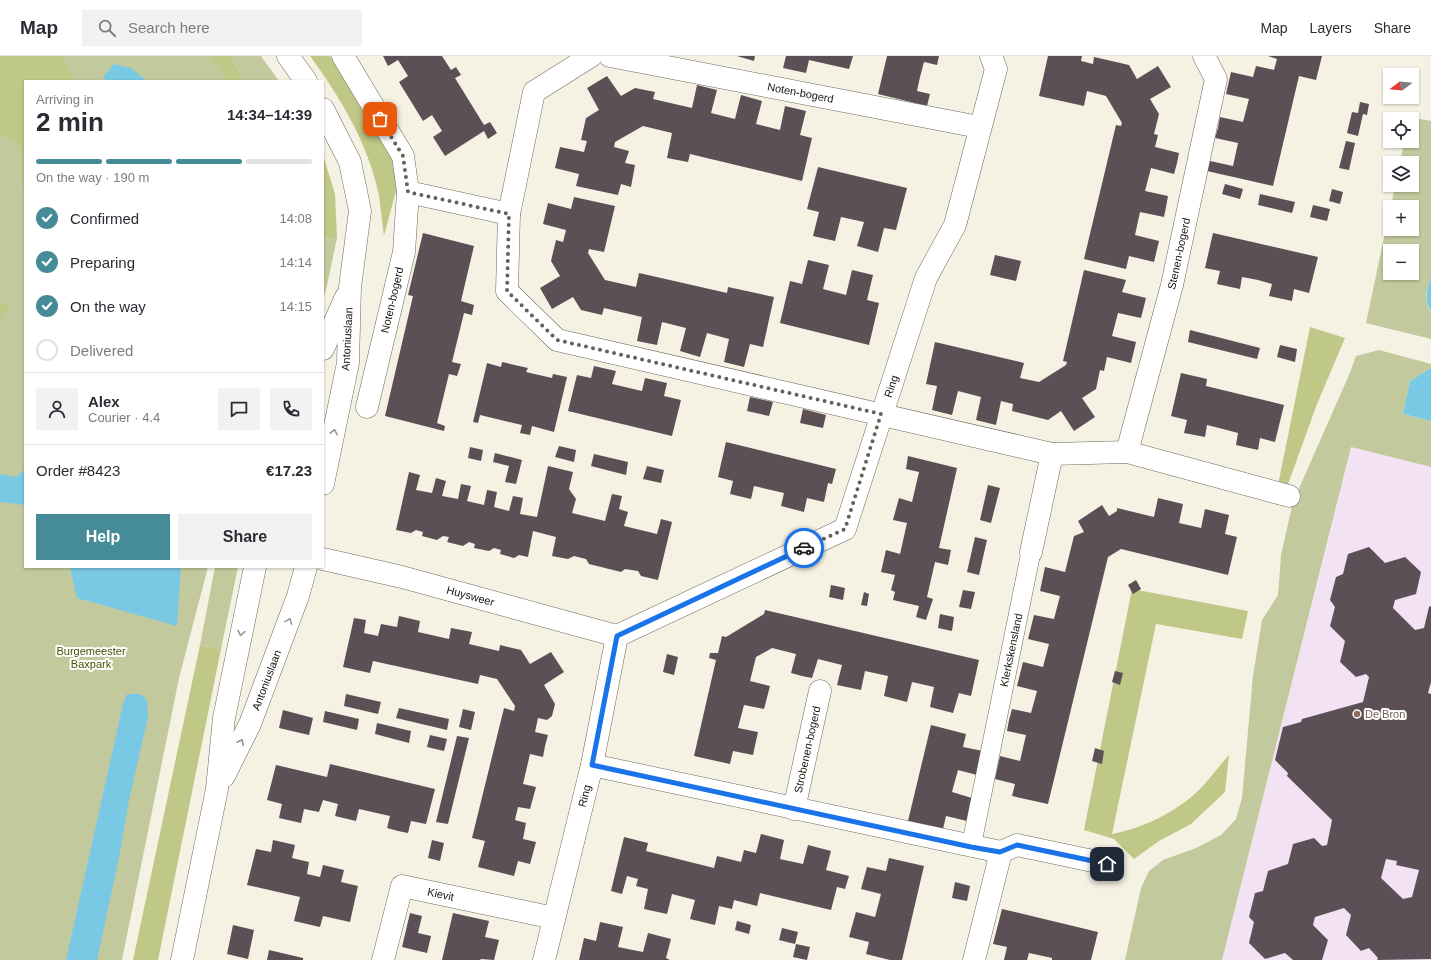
<!DOCTYPE html>
<html lang="en">
<head>
<meta charset="utf-8">
<style>
  :root { --surface:#fff; --page:#f2f2f3; --text:#2b2b33; --muted:#7c7c81; --line:#e1e1e2; --accent:#468b98 }
  body { margin:0; font-family:Arial,sans-serif; background:var(--page); color:var(--text); height:100vh; display:flex; flex-direction:column; font-size:15px; white-space:nowrap }
  * { box-sizing:border-box; margin:0 }
  p { font-size:13px; color:var(--muted) }
  .icon { flex:none; width:22px; height:22px; fill:none; stroke:currentColor; stroke-width:2; stroke-linecap:round; stroke-linejoin:round }
  .map { position:relative; flex:1; overflow:hidden }
  .drawer { position:absolute; left:24px; top:24px; width:300px; height:488px; display:flex; flex-direction:column; background:var(--surface); border-radius:0px; box-shadow:0 1px 3px #0004 }
  .drawer>* { flex:none }
  .needle { width:26px; rotate:254deg }
  .controls { position:absolute; left:1383px; top:12px; display:grid; gap:8px }
  .controls a { display:grid; place-items:center; width:36px; height:36px; border-radius:0px; background:var(--surface); box-shadow:0 1px 3px #0004; font-size:20px }
  .pin { position:absolute; display:grid; place-items:center; width:34px; height:34px; color:#fff; margin:-17px; border-radius:8px; box-shadow:0 2px 6px #0006 }
  .courier { position:absolute; display:grid; place-items:center; width:40px; height:40px; margin:-20px; border:3px solid #1a73e8; border-radius:50%; background:#fff; color:#222; box-shadow:0 1px 5px #0007 }
  .head em { font-style:normal; font-weight:800 }
  .head div { display:flex; flex-direction:column-reverse }
  .head { display:flex; align-items:center; justify-content:space-between; height:68px; padding:0 12px }
  h1 { font-size:26px; font-weight:800; line-height:30px }
  .bar { display:grid; grid-template-columns:repeat(4,1fr); gap:6px 4px; align-content:center; height:48px; padding:0 12px }
  .bar i { height:5px; border-radius:3px; background:var(--line) }
  .bar .current { background:var(--accent) }
  .bar p { grid-column:span 4 }
  .line { display:flex; align-items:center; gap:10px; padding:0 12px; border-top:1px solid var(--line) }
  .line div { flex:1 }
  .round { display:grid; place-items:center; flex:none; width:42px; height:42px; border-radius:0px; background:var(--page) }
  ol { padding:0 12px; list-style:none }
  li { display:flex; align-items:center; gap:12px; height:44px }
  li p { margin-inline-start:auto }
  li .icon { padding:4px; border-radius:50%; background:var(--accent); color:#fff; stroke-width:4 }
  li:last-child { color:var(--muted) }
  li i { width:22px; height:22px; border:2px solid var(--line); border-radius:50% }
  .primary-button { display:flex; gap:8px; margin-top:auto; padding:8px 12px }
  .primary-button a { flex:1; height:46px; border-radius:0px; background:var(--accent); color:#fff; font-size:16px; font-weight:800; line-height:46px; text-align:center }
  .primary-button a+a { background:var(--page); color:var(--text) }
  header { display:flex; align-items:center; gap:24px; box-sizing:border-box; height:56px; padding:0 20px; background:var(--surface); border-bottom:1px solid var(--line) }
  header strong { font-size:19px }
  nav { display:flex; gap:22px; margin-inline-start:auto; font-size:14px }
  .search { width:280px; height:36px; background:var(--page); display:flex; align-items:center; gap:10px; box-sizing:border-box; padding:0 14px; border-radius:0px; color:var(--muted); font-size:15px }
  .map>svg:first-child { display:block }
  .education { fill:#f2e2f4 }
  .green { fill:#c2c99c; fill-rule:evenodd }
  .forest { fill:#bfc886 }
  .water { fill:#79c9e5 }
  .building { fill:#5c4f56; fill-rule:evenodd }
  .lines { fill:none; stroke-linecap:round; stroke-linejoin:round }
  .pedestrian-casing { stroke:#6c695d; stroke-width:20 }
  .minor-casing { stroke:#6c695d; stroke-width:23 }
  .secondary-casing { stroke:#6c695d; stroke-width:23 }
  .pedestrian { stroke:#fff; stroke-width:19 }
  .minor { stroke:#fff; stroke-width:22 }
  .secondary { stroke:#fff; stroke-width:22 }
  .oneway { stroke:#969593 }
  .done { stroke:#63625a; stroke-width:4; stroke-dasharray:0 7.2 }
  .route { stroke:#1a73e8; stroke-width:5 }
  .education-dot { fill:#8d6e63; stroke:#fff; stroke-width:1.5 }
  .labels { text-anchor:middle; stroke-width:4; stroke-linejoin:round; paint-order:stroke }
  .street-label { font-size:11px; fill:#15140f; stroke:#fff }
  .park-label { font-size:11px; fill:#4b5100; stroke:#fff }
  .education-label { font-size:11px; fill:#785e54; stroke:#fff; text-anchor:start }
</style>
</head>
<body>
<header>
<strong>Map</strong>
<div class="search"><svg class="icon" aria-label="search" viewBox="0 0 24 24"><circle cx="10" cy="10" r="6"/><path d="M15 15l6 6"/></svg>Search here</div>
<nav><a>Map</a><a>Layers</a><a>Share</a></nav>
</header>
<div class="map">
<svg width="1431" height="904" viewBox="0 0 1431 904">
  <rect width="100%" height="100%" fill="#f5f2e4"/>
  <!-- education -->
  <path class="education" d="M1351 391 1431 411V904H1222Z"/>
  <!-- green -->
  <path class="green" d="M0 0H216L235 25H25V511H208L179 622 122 904H0Z
    M231 0H261L279 25H244Z
    M1409 61 1431 65V219L1426 239 1428 251 1431 255V283L1366 267 1390 153V173H1412V151H1391L1395 129H1412V107H1400L1404 85H1412V63H1409ZM1390 195H1412V217H1390Z
    M337 182 326 234 323 242V183Z
    M1379 294 1431 308V312L1410 325 1403 358 1431 365V411L1351 391 1222 904H1125L1141 832 1149 815 1163 804 1196 792 1221 779 1236 763 1242 742 1253 620 1262 564 1278 539 1281 499 1293 446 1349 319 1356 300Z
    M215 511H238L221 593 200 589Z"/>
  <!-- forest -->
  <path class="forest" d="M0 0H62L73 25H25V154L21 90 0 77Z
    M210 0H231L244 25H227Z
    M310 0H330L403 108 384 180C382 167 381 153 379 140 369 89 340 41 310 0Z
    M323 99 335 138 337 182 323 183Z
    M0 245 9 251 0 262Z
    M1310 271 1345 282 1317 348 1287 431 1278 429Z
    M1132 533 1248 555 1242 583 1156 568 1112 778C1144 772 1176 756 1199 734 1210 723 1219 710 1229 699L1225 736 1191 768 1159 785 1134 803 1114 783 1084 774Z
    M200 589 221 593 158 904H133Z"/>
  <!-- water -->
  <path class="water" d="M114 8 131 12 147 25H107L103 21Z
    M1431 219V255C1423 243 1428 232 1431 219Z
    M1431 312V365L1403 358 1410 325Z
    M25 413V449L0 446V418L16 421Z
    M70 511H181L177 570 77 542Z
    M127 638H140L147 644 148 661 129 744 120 797 97 904H66L123 648Z"/>
  <!-- building -->
  <path class="building" d="M383 0H442L451 14 456 11 461 19 455 22 484 69 490 66 497 77 488 83 484 75 445 100 433 81 442 75 432 59 423 65 399 26 408 20 398 4 388 10Z
    M737 0H755L754 5Z
    M786 0H853L849 13 809 4 806 17 783 12Z
    M887 0H939L937 9 924 6 920 21 917 35 930 38 927 50 878 38Z
    M1048 0H1082L1081 5 1093 8 1094 1 1129 9 1137 23 1158 10 1171 31 1150 43 1159 58 1154 78 1158 79 1155 91 1179 97 1177 107 1174 118 1151 112 1145 135 1168 140 1166 151 1164 161 1140 156 1135 179 1159 185 1154 206 1129 200 1126 213 1084 203 1116 69 1121 70 1122 67 1106 40 1087 35 1084 50 1039 40Z
    M1268 0H1322L1316 24 1299 20 1273 130 1207 115 1210 105 1233 110 1238 87 1215 82 1218 72 1220 61 1243 66 1249 43 1226 38 1231 16 1253 21 1256 10 1274 14 1277 3Z
    M607 20 621 40 635 32 655 36 653 43 692 52 697 29 717 34 711 57 735 63 741 39 762 45 756 68 780 74 785 50 806 55 800 79 812 82 802 125 690 98 688 106 667 102 672 77 643 70 615 86 614 91 629 95 625 107 635 109 631 131 621 128 618 139 576 130 579 118 555 112 560 91 584 96 587 85 581 84 586 62 599 54 587 32Z
    M1360 46 1369 48 1367 59 1363 58 1358 80 1347 77 1352 56 1358 57Z
    M1346 85 1355 87 1349 114 1339 112Z
    M818 111 907 132 896 174 884 172 878 196 857 190 864 166 841 161 835 185 813 180 819 156 807 153Z
    M1225 128 1243 133 1240 143 1222 138Z
    M1332 133 1343 136 1340 148 1329 145Z
    M1260 138 1295 146 1292 157 1258 149Z
    M574 141 615 150 604 196 589 193 588 197 605 224 636 231 639 217 727 237 728 231 774 241 763 291 750 288 744 311 724 306 729 283 707 277 700 301 680 295 686 272 662 266 657 289 637 285 642 261 604 252 602 259 581 254 573 241 552 253 540 232 560 220 551 205 556 184 563 186 566 174 543 168 548 147 571 153Z
    M1313 149 1330 153 1327 165 1310 161Z
    M423 177 474 190 461 245 474 249 472 259 464 257 452 306 461 308 457 320 449 318 437 367 445 370 444 375 385 360 413 240 408 239Z
    M1213 177 1318 201 1309 237 1294 233 1292 245 1269 240 1272 228 1258 224 1242 221 1240 233 1217 228 1220 215 1205 212Z
    M995 199 1021 205 1016 225 990 219Z
    M808 204 829 209 823 233 846 239 852 214 873 219 867 244 879 247 869 289 780 267 790 225 802 228Z
    M1084 214 1126 224 1122 236 1146 242 1141 262 1118 257 1112 280 1136 286 1131 307 1107 301 1104 315 1100 314 1096 333 1082 342 1095 361 1074 375 1061 355 1048 364 1012 355 1013 348 1001 345 996 369 976 364 981 341 958 335 952 359 932 354 937 330 926 328 935 286 1024 307 1020 322 1039 326 1066 309 1067 306 1063 305Z
    M1190 274 1260 292 1257 303 1188 286Z
    M1280 289 1297 293 1295 306 1277 301Z
    M502 306 528 312 526 316 552 322 553 318 567 321 554 376 532 370 530 379 520 377 522 369 480 359 478 367 473 366 487 307 501 311Z
    M594 310 616 315 612 328 642 335 645 322 667 327 664 340 681 344 672 380 568 355 577 319 591 322Z
    M1181 317 1207 323 1206 330 1284 349 1275 386 1260 382 1258 394 1236 389 1238 377 1223 373 1207 369 1205 381 1184 377 1187 364 1171 360Z
    M750 341 773 346 769 360 747 355Z
    M803 353 826 359 823 372 800 367Z
    M726 386 836 413 832 428 828 427 824 446 807 442 804 456 781 450 784 437 771 434 754 430 751 443 730 438 733 425 718 421Z
    M559 390 576 394 574 406 555 401Z
    M470 391 483 394 481 405 468 402Z
    M495 397 522 404 516 428 505 426 509 410 493 406Z
    M594 398 628 406 626 419 591 410Z
    M908 400 957 412 939 492 951 494 948 509 935 506 927 541 933 543 926 564 916 561 919 550 893 544 895 536 891 534 895 519 881 516 886 494 900 498 907 467 893 464 899 442 912 446 919 416 906 413Z
    M548 410 573 416 569 433 576 443 572 457 605 465 612 438 622 440 619 453 628 456 624 470 657 478 661 463 672 466 658 524 641 520 638 515 625 513 621 516 589 508 586 503 574 500 568 503 552 500 556 481 533 475 528 501 519 499 514 502 500 498 501 494 494 492 489 495 474 492 475 488 469 486 463 490 447 486 449 481 443 480 437 484 422 480 423 476 416 474 411 477 396 474 409 416 420 419 416 434 432 437 436 422 446 425 442 440 458 443 461 428 471 430 467 445 484 449 487 434 497 436 494 451 509 455 513 440 523 442 520 458 537 461Z
    M647 410 664 414 661 427 643 423Z
    M988 429 1000 432 991 467 980 464Z
    M1158 442 1183 448 1179 467 1201 472 1205 453 1229 459 1225 478 1237 481 1228 519 1121 493 1108 501 1048 748 1012 740 1015 728 995 723 1000 700 1020 705 1026 679 1007 675 1009 664 1012 653 1031 657 1037 635 1017 630 1023 606 1043 611 1049 588 1028 583 1034 559 1054 563 1060 540 1040 535 1045 511 1065 516 1074 480 1084 476 1078 465 1102 449 1109 460 1117 455V452L1154 461Z
    M975 481 987 484 979 519 967 516Z
    M1369 491 1385 507 1405 501 1421 516 1416 538 1395 544 1393 552 1415 574 1424 572 1429 551 1431 550V626L1428 637 1431 638V903L1377 904 1378 902 1369 892 1361 895 1346 879 1351 859 1344 852 1315 861 1313 869 1328 884 1322 904H1293L1285 897 1265 903 1249 887 1254 866 1249 861 1255 837 1263 835 1268 815 1288 808 1293 788 1314 782 1322 790 1327 789 1332 764 1287 720 1288 717 1275 704 1283 671 1301 666 1302 663 1363 646 1369 621 1366 618 1356 621 1340 606 1345 585 1330 570 1335 551 1330 544 1336 521 1343 518 1348 498ZM1386 803 1397 805 1396 809 1419 814 1412 841 1403 843 1381 822Z
    M1136 524 1141 533 1133 538 1128 529Z
    M831 529 845 532 843 544 829 541Z
    M963 534 975 536 971 553 959 551Z
    M864 536 869 538 867 550 861 549Z
    M765 554 979 604 971 640 959 637 953 657 930 651 934 631 912 626 907 646 884 640 888 620 865 615 861 634 837 629 842 609 818 603 812 622 802 620 791 617 796 598 772 592 756 601 750 625 770 630 764 653 744 649 738 672 758 676 753 699 733 695 730 708 694 700 716 604 709 602 710 597H718L722 580 726 581 764 558Z
    M940 558 954 561 952 575 938 572Z
    M399 560 420 565 418 576 449 583 451 572 472 576 469 588 499 595 500 589 521 594 530 608 551 596 564 616 544 629 555 648 552 660 547 664 538 662 535 676 548 679 545 690 543 701 530 698 523 728 536 731 530 753 518 751 515 764 526 767 523 783 536 786 530 808 518 805 514 820 478 811 485 785 472 782 504 652 514 655 515 650 497 623 480 619 478 628 373 605 370 617 343 611 354 562 366 564 364 577 378 580 381 568 397 571Z
    M667 598 678 601 674 619 663 616Z
    M1115 615 1123 617 1120 629 1112 626Z
    M346 638 381 646 378 658 344 650Z
    M399 652 449 663 447 674 396 662Z
    M463 653 475 656 471 674 459 671Z
    M283 654 313 662 309 679 279 672Z
    M325 655 359 663 357 674 323 666Z
    M377 667 411 675 409 687 375 678Z
    M931 669 966 678 963 691 983 695 977 719 958 714 952 736 972 742 967 765 946 760 943 773 908 765Z
    M430 679 447 683 444 695 427 691Z
    M457 680 469 682 448 768 436 766Z
    M1095 692 1104 695 1102 708 1092 705Z
    M330 708 435 733 426 768 411 765 408 777 398 775 387 772 390 760 359 753 356 765 335 760 338 748 323 744 319 756 304 753 301 767 279 762 282 748 267 744 276 709 327 721Z
    M761 778 784 784 780 803 803 808 808 789 831 795 826 814 849 820 845 833 837 831 831 854 760 837 757 850 734 844 732 853 719 850 715 869 690 863 695 844 672 838 667 858 644 853 648 833 636 830 638 823 627 820 622 838 611 835 624 781 648 787 646 795 714 812 717 800 741 806 744 794 756 797Z
    M273 784 295 789 292 802 309 806 307 818 320 821 323 809 344 814 341 826 358 830 350 866 323 860 320 871 294 865 300 841 247 829 256 793 271 796Z
    M432 784 444 787 440 805 428 802Z
    M889 802 924 810 902 904H890L866 898 869 886 849 881 856 856 875 861 881 838 861 833 867 811 886 815Z
    M955 826 970 830 967 845 952 842Z
    M1002 853 1098 876 1091 904H1052V902L1029 897 1027 904H1004L1007 891 993 888Z
    M410 857 422 860 418 877 431 880 427 897 402 891Z
    M453 857 489 865 485 881 499 884 494 904 481 903 480 904H442Z
    M737 865 751 869 749 878 735 874Z
    M600 866 623 871 618 891 643 896 648 877 671 883 666 902 670 904H579L584 882 596 885Z
    M233 869 254 874 248 903 227 898Z
    M782 872 798 876 795 888 779 884Z
    M796 888 810 891 807 904 793 901Z
    M269 894 303 902V904H267Z"/>
  <g class="lines">
    <defs>
      <g id="pedestrian">
        <path id="s1" d="M971 791 1031 496"/>
      </g>
      <g id="minor">
        <path d="M343 0 403 100 408 136 404 196 367 351"/>
        <path id="s2" d="M591 0 534 36 509 158 507 235 557 284 1052 398 1127 396 1172 229 1216 23 1204 0"/>
        <path id="s3" d="M610 0 979 71"/>
        <path d="M408 136 509 158"/>
        <path d="M1127 396 1289 440"/>
        <path d="M1031 496 1052 398"/>
        <path id="s4" d="M323 503 402 521 617 580"/>
        <path d="M592 709 1001 796 974 904"/>
        <path id="s5" d="M794 753 820 635"/>
        <path d="M1001 796 1017 789 1107 808"/>
        <path id="s6" d="M383 904 402 830 554 862"/>
        <path id="s7" d="M544 904 592 709 617 580 845 473 926 222 955 169 996 13 991 0"/>
      </g>
      <g id="secondary">
        <path d="M288 0 306 25"/>
        <path d="M323 53 350 106 360 155 350 231 348 307 323 428"/>
        <path d="M323 293 346 241"/>
        <path id="s8" d="M224 720 250 668 298 540 306 511"/>
        <path d="M182 904 217 733 224 662 255 511"/>
      </g>
    </defs>
    <!-- pedestrian casing -->
    <use href="#pedestrian" class="pedestrian-casing"/>
    <!-- minor casing -->
    <use href="#minor" class="minor-casing"/>
    <!-- secondary casing -->
    <use href="#secondary" class="secondary-casing"/>
    <!-- pedestrian -->
    <use href="#pedestrian" class="pedestrian"/>
    <!-- minor -->
    <use href="#minor" class="minor"/>
    <!-- secondary -->
    <use href="#secondary" class="secondary"/>
  </g>
  <!-- one-way arrows -->
  <defs><path id="oneway-chevron" d="M-2-3.5L2.5 0L-2 3.5" fill="none" stroke-width="1.6" stroke-linecap="round" stroke-linejoin="round"/></defs>
  <g class="oneway">
    <use href="#oneway-chevron" transform="translate(334 376) rotate(-78)"/>
    <use href="#oneway-chevron" transform="translate(289 565) rotate(-69)"/>
    <use href="#oneway-chevron" transform="translate(241 577) rotate(101)"/>
    <use href="#oneway-chevron" transform="translate(241 686) rotate(-63)"/>
  </g>
  <g class="lines">
    <!-- done -->
    <path class="done" d="M380 63 403 100 408 136 509 158 507 235 557 284 881 358 845 473 804 492"/>
    <!-- route -->
    <path class="route" d="M804 492 617 580 592 709 971 791 1000 796 1017 789 1107 808"/>
  </g>
  <!-- markers -->
  <circle class="education-dot" cx="1357" cy="658" r="4"/>
  <g class="labels">
    <!-- street labels -->
    <g class="street-label">
      <text dy="4" stroke="none"><textPath href="#s3" startOffset="194">Noten-bogerd</textPath></text>
      <text dy="4" stroke="none"><textPath href="#s2" startOffset="1127">Stenen-bogerd</textPath></text>
      <text transform="translate(392 244) rotate(-77)" y="4">Noten-bogerd</text>
      <text transform="translate(347 283) rotate(-87)" y="4">Antoniuslaan</text>
      <text dy="4" stroke="none"><textPath href="#s7" startOffset="734">Ring</textPath></text>
      <text dy="4" stroke="none"><textPath href="#s4" startOffset="152">Huysweer</textPath></text>
      <text dy="4" stroke="none"><textPath href="#s1" startOffset="201">Klerkskensland</textPath></text>
      <text dy="4" stroke="none"><textPath href="#s8" startOffset="105">Antoniuslaan</textPath></text>
      <text dy="4" stroke="none"><textPath href="#s5" startOffset="61">Strobenen-bogerd</textPath></text>
      <text dy="4" stroke="none"><textPath href="#s7" startOffset="169">Ring</textPath></text>
      <text dy="4" stroke="none"><textPath href="#s6" startOffset="116">Kievit</textPath></text>
    </g>
    <!-- park labels -->
    <g class="park-label">
      <text x="91" y="599">Burgemeester<tspan x="91" dy="13">Baxpark</tspan></text>
    </g>
    <!-- education labels -->
    <g class="education-label">
      <text x="1365" y="662">De Bron</text>
    </g>
  </g>
</svg>
<div class="controls">
<a><svg class="needle" viewBox="-14 -14 28 28"><path d="M0-13l5 13h-10z" fill="#e53935"/><path d="M0 13l5-13h-10z" fill="#7c7c81"/></svg></a>
<a><svg class="icon" aria-label="locate" viewBox="0 0 24 24"><circle cx="12" cy="12" r="6"/><path d="M12 2v4M12 18v4M2 12h4M18 12h4"/></svg></a>
<a><svg class="icon" aria-label="layers" viewBox="0 0 24 24"><path d="M12 4l9 5-9 5-9-5zM3 14l9 5 9-5"/></svg></a>
<a>+</a>
<a>−</a>
</div>
<div class="pin" style="left:380px;top:63px;background:#ea580c"><svg class="icon" aria-label="bag" viewBox="0 0 24 24"><path d="M5 8h14l-1 12H6zM9 8a3 3 0 0 1 6 0"/></svg></div>
<div class="pin" style="left:1107px;top:808px;background:#1f2937"><svg class="icon" aria-label="home" viewBox="0 0 24 24"><path d="M3 11l9-7 9 7M6 9v11h12V9"/></svg></div>
<div class="courier" style="left:804px;top:492px"><svg class="icon" aria-label="car" viewBox="0 0 24 24"><path d="M5 17H2v-5l4-1 3-4h7l3 4 3 1v5h-3M9 17h6M6 11h13"/><circle cx="7" cy="17" r="2"/><circle cx="17" cy="17" r="2"/></svg></div>
<section class="drawer">
<div class="head"><div><h1>2 min</h1><p>Arriving in</p></div><em>14:34–14:39</em></div>
<div class="bar"><i class="current"></i><i class="current"></i><i class="current"></i><i></i><p>On the way · 190 m</p></div>
<ol>
<li><svg class="icon" aria-label="check" viewBox="0 0 24 24"><path d="M5 12l5 5 9-10"/></svg>Confirmed<p>14:08</p></li>
<li><svg class="icon" aria-label="check" viewBox="0 0 24 24"><path d="M5 12l5 5 9-10"/></svg>Preparing<p>14:14</p></li>
<li><svg class="icon" aria-label="check" viewBox="0 0 24 24"><path d="M5 12l5 5 9-10"/></svg>On the way<p>14:15</p></li>
<li><i></i>Delivered</li>
</ol>
<div class="line" style="height:72px"><a class="round"><svg class="icon" aria-label="person" viewBox="0 0 24 24"><circle cx="12" cy="8" r="4"/><path d="M4 21q1-7 8-7t8 7"/></svg></a><div><b>Alex</b><p>Courier · 4.4</p></div><a class="round"><svg class="icon" aria-label="chat" viewBox="0 0 24 24"><path d="M4 5h16v11H9l-5 4z"/></svg></a><a class="round"><svg class="icon" aria-label="phone" viewBox="0 0 24 24"><path d="M5 4h4l2 5-3 2q2 4 5 5l2-3 5 2v4C11 20 4 13 5 4z"/></svg></a></div>
<div class="line" style="height:52px"><div>Order #8423</div><b>€17.23</b></div>
<div class="primary-button"><a>Help</a><a>Share</a></div>
</section>
</div>
</body>
</html>
